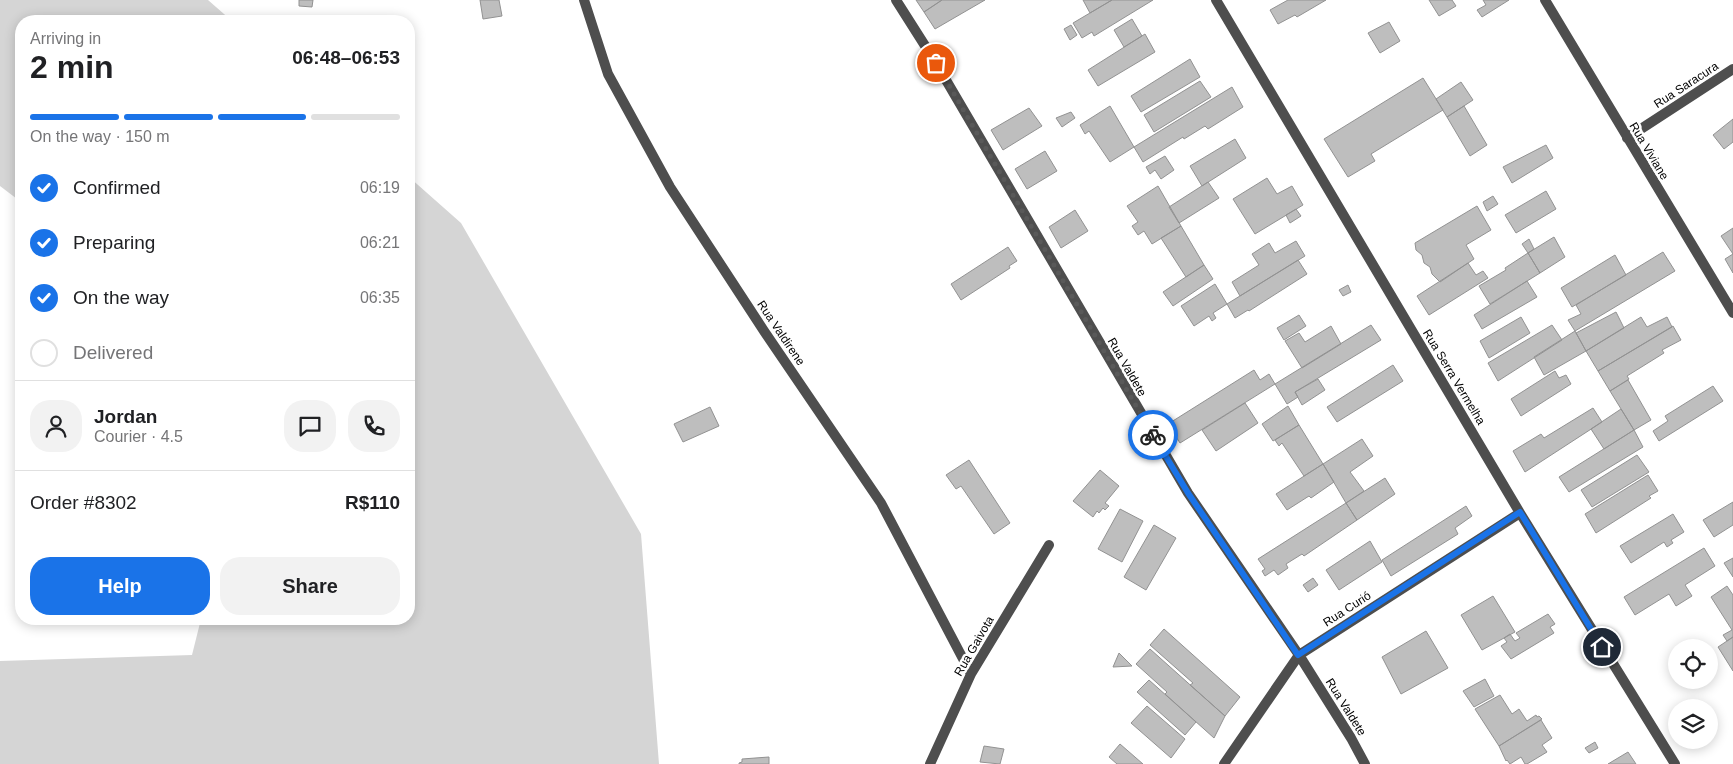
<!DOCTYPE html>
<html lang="en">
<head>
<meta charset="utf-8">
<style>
  :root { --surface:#fff; --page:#f2f2f2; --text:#202124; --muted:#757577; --line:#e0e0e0; --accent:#1a73e8 }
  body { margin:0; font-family:Helvetica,sans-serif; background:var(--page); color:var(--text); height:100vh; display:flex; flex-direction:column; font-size:19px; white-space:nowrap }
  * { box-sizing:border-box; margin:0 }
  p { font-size:16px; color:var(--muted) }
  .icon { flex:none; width:28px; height:28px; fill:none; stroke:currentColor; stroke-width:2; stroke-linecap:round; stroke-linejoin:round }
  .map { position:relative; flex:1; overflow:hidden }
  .sheet { position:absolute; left:15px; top:15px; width:400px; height:610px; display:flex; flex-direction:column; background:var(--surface); border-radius:20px; box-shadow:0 2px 12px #0003 }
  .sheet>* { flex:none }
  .tools { position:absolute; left:1668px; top:639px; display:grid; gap:10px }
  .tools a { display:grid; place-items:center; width:50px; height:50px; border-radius:50%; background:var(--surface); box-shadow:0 2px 12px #0003; font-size:25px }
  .pin { position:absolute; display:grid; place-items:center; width:42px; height:42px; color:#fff; margin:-21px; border:2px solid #fff; border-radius:50%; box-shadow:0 1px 5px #0007 }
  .courier { position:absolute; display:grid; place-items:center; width:50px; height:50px; margin:-25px; border:4px solid #1a73e8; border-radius:50%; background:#fff; color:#222; box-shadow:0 1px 6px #0007 }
  .headline em { font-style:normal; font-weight:800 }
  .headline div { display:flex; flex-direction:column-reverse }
  .headline { display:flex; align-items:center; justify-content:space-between; height:85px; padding:0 15px }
  h1 { font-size:32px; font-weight:800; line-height:38px }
  .bar { display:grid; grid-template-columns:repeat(4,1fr); gap:8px 5px; align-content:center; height:60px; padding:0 15px }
  .bar i { height:6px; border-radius:4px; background:var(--line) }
  .bar .current { background:var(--accent) }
  .bar p { grid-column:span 4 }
  .line { display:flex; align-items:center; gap:12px; padding:0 15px; border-top:1px solid var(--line) }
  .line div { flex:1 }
  .round { display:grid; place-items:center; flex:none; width:52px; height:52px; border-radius:20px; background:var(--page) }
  ol { padding:0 15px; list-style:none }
  li { display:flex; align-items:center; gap:15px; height:55px }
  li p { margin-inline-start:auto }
  li .icon { padding:5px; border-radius:50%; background:var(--accent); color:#fff; stroke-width:4 }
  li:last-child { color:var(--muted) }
  li i { width:28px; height:28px; border:2px solid var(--line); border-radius:50% }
  .cta { display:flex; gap:10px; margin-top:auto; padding:10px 15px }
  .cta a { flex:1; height:58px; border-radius:20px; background:var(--accent); color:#fff; font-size:20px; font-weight:800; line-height:58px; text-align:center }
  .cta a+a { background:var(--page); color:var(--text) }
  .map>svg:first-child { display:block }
  .green { fill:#d5d5d5 }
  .building { fill:#bebebe; stroke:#929292 }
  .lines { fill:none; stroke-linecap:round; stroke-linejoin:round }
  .street { stroke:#4e4e4e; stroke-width:10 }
  .done { stroke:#595959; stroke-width:5; stroke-dasharray:0 9 }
  .route { stroke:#1a73e8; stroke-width:6 }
  .labels { text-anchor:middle; stroke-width:5; stroke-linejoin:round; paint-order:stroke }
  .street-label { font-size:12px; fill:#000; stroke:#fff }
</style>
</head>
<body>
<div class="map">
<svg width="1733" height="764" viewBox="0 0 1733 764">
  <rect width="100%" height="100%" fill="#fff"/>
  <!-- green -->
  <path class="green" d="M0 0H208L232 21H21V202L0 186Z
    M409 177 461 223 641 534 659 764H0V661L192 655 201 619H409Z"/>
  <!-- building -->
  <path class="building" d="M299 0H313L312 7 299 6Z
    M480 0H499L502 16 483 19Z
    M916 0H942L924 12Z
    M942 0H985L935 29 924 12Z
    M1083 0H1112L1090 13Z
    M1112 0H1153L1094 36 1092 32 1082 38 1073 23Z
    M1288 0H1326L1297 17 1295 15 1278 24 1270 10Z
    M1429 0H1452L1456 6 1439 16Z
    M1483 0H1509L1482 17 1477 10 1486 5Z
    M1132 19 1142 36 1124 47 1114 30Z
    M1389 22 1400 41 1380 53 1368 33Z
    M1071 25 1077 35 1070 40 1064 29Z
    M1145 34 1155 52 1098 86 1088 70Z
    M1190 59 1200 77 1141 112 1131 96Z
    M1423 78 1443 110 1371 154 1375 161 1348 177 1324 139Z
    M1200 81 1211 97 1154 132 1144 115Z
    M1461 82 1473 100 1447 117 1436 99Z
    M1232 87 1243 107 1208 129 1205 126 1184 139 1183 137 1143 162 1134 147Z
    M1110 106 1134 147 1110 162 1089 131 1085 134 1080 125Z
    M1464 106 1487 145 1470 156 1447 117Z
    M1029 108 1042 126 1003 150 991 130Z
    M1071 112 1075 118 1062 127 1056 118Z
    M1733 119V142L1724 149 1713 135Z
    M1235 139 1246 158 1202 186 1190 166Z
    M1546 145 1553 158 1512 183 1503 167Z
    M1045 151 1057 171 1027 189 1015 169Z
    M1165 156 1174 170 1161 179 1155 170 1150 174 1146 167Z
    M1267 178 1277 194 1292 186 1303 205 1255 234 1233 199Z
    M1208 182 1219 198 1179 223 1169 207Z
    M1158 186 1181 226 1152 244 1144 231 1138 235 1132 226 1138 222 1127 206Z
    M1546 191 1556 209 1516 233 1505 215Z
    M1493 196 1498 204 1487 211 1483 202Z
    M1477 206 1491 230 1466 245 1474 259 1440 282 1432 274 1430 267 1424 263 1422 255 1416 250 1415 243Z
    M1296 209 1301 216 1290 223 1286 215Z
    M1075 210 1088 231 1061 248 1049 227Z
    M1181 226 1204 265 1186 277 1161 238Z
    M1733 228V254L1721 236Z
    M1554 237 1565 257 1540 273 1528 253Z
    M1529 239 1534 249 1528 253 1522 244Z
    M1296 241 1305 256 1240 296 1232 282 1259 265 1252 254 1269 243 1275 253Z
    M1008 247 1017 261 1009 266 1010 268 961 300 951 284Z
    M1663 252 1675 271 1575 331 1568 320 1581 314 1576 305Z
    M1528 253 1540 273 1490 304 1479 286 1506 270 1505 268Z
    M1733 254V273L1725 259Z
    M1615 255 1626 275 1572 307 1561 288Z
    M1298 260 1307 274 1249 311 1248 310 1235 318 1227 304Z
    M1468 263 1476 275 1483 271 1488 278 1429 315 1417 296Z
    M1204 265 1213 279 1173 306 1163 292Z
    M1527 281 1537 297 1482 329 1474 315Z
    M1215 284 1227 304 1213 313 1216 318 1212 321 1209 316 1194 326 1181 306Z
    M1348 285 1351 292 1343 296 1339 290Z
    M1616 312 1624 328 1586 351 1576 333Z
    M1299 315 1306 326 1284 340 1277 328Z
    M1521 317 1530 333 1489 358 1480 341Z
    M1641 317 1647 327 1667 317 1672 327 1598 371 1586 351Z
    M1371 325 1381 340 1295 392 1298 397 1287 404 1275 384Z
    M1552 325 1562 340 1498 381 1488 363Z
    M1331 326 1341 344 1302 368 1285 341 1299 333 1305 342Z
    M1673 326 1681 340 1662 350 1664 353 1627 376 1629 379 1610 391 1598 371Z
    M1575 331 1586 351 1544 375 1534 357Z
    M1393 365 1403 381 1337 422 1327 407Z
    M1254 370 1260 380 1269 374 1275 384 1180 443 1168 424Z
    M1555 371 1559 378 1566 375 1571 384 1521 416 1511 399Z
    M1318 379 1325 390 1302 405 1295 392Z
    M1628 380 1651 420 1634 430 1610 391Z
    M1713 386 1723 401 1659 441 1653 431 1668 421 1665 416Z
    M1245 403 1258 423 1216 451 1202 430Z
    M1288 406 1299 425 1273 441 1262 424Z
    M710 407 719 426 683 442 674 424Z
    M1593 408 1602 422 1525 472 1513 451 1541 434 1544 438Z
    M1621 409 1634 430 1604 449 1591 429Z
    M1299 425 1323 464 1304 476 1282 443 1279 446 1275 440Z
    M1634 430 1643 447 1569 492 1559 477Z
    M1362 439 1373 456 1350 472 1364 491 1346 503 1323 464Z
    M1637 455 1649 472 1592 507 1581 490Z
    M969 460 1010 523 994 534 961 486 956 489 946 475Z
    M1323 464 1334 482 1311 498 1309 496 1287 510 1276 494Z
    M1100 470 1119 486 1105 503 1109 506 1105 510 1103 508 1099 513 1097 511 1093 517 1073 501Z
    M1648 475 1658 491 1649 496 1651 498 1596 533 1585 514Z
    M1385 478 1395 494 1357 520 1346 503Z
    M1733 502V525L1714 537 1703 520Z
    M1346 503 1357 520 1304 556 1302 554 1286 564 1288 568 1278 575 1274 570 1265 576 1262 571 1265 569 1258 559Z
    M1466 506 1472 516 1455 528 1458 534 1391 576 1382 560Z
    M1120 509 1143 521 1122 562 1098 549Z
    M1673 514 1684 532 1671 540 1673 543 1667 547 1664 542 1631 563 1620 546Z
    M1154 525 1176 538 1146 590 1124 577Z
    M1370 541 1382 562 1339 590 1326 570Z
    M1704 548 1715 566 1685 585 1692 596 1676 606 1669 594 1635 615 1624 597Z
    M1733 558V577L1724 563Z
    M1313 578 1318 585 1308 592 1303 585Z
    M1727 586 1733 595V637L1727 641 1723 635 1732 630 1711 597Z
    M1493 596 1515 632 1482 650 1461 615Z
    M1548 614 1555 624 1550 627 1554 633 1511 659 1501 646 1507 642 1504 638 1510 634 1515 641 1520 638 1516 633Z
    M1164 629 1240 697 1225 716 1190 685 1193 683 1150 645Z
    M1426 631 1448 668 1401 694 1382 657Z
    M1733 637V671L1718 647Z
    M1150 649 1225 716 1214 738 1165 694 1167 692 1136 664Z
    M1119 653 1132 666 1113 667Z
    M1485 679 1494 696 1474 707 1463 691Z
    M1149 680 1196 722 1185 735 1137 692Z
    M1500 695 1512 714 1519 709 1527 721 1536 715 1537 717 1539 716 1542 719 1499 746 1475 709Z
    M1147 706 1185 739 1171 758 1131 723Z
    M1541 720 1552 738 1542 745 1547 752 1527 764H1525L1521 757 1510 764 1507 760 1506 761 1499 746Z
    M1595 742 1598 748 1589 753 1585 748Z
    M1120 744 1143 764H1117L1109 757Z
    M984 746 1004 749 1000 764 980 762Z
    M1628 752 1636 764H1608Z
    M769 757V764H739V763L742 762V759Z"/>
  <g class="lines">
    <!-- street -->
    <path class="street" d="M584 0 608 74 670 187 764 331 881 503 971 674
      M896 0 936 63 1188 493 1299 655 1351 738 1365 764
      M1216 0 1520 513 1675 764
      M1545 0 1733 313
      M1627 138 1733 69
      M930 764 971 674 1049 545
      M1224 764 1299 655 1520 513"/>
  </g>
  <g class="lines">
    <!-- done -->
    <path class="done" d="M936 63 1153 435"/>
    <!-- route -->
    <path class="route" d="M1153 435 1188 493 1298 655 1520 512 1602 647"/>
  </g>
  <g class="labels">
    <!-- street labels -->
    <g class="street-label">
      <text transform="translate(1686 85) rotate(-33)" y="4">Rua Saracura</text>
      <text transform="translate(1649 151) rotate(59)" y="4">Rua Viviane</text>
      <text transform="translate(781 333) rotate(56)" y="4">Rua Valdirene</text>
      <text transform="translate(1127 367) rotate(60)" y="4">Rua Valdete</text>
      <text transform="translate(1454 377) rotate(59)" y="4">Rua Serra Vermelha</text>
      <text transform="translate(1347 609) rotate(-33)" y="4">Rua Curió</text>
      <text transform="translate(974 646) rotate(-60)" y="4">Rua Gaivota</text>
      <text transform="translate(1346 707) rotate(58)" y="4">Rua Valdete</text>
    </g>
  </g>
</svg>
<div class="tools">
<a><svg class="icon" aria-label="locate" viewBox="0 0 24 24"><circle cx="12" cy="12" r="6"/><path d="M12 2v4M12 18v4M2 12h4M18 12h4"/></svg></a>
<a><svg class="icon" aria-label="layers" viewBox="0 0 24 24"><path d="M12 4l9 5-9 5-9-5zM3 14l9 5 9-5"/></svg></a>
</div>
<div class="pin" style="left:936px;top:63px;background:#ea580c"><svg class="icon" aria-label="bag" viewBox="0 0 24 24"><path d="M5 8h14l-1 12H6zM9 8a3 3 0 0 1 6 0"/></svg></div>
<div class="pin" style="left:1602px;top:647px;background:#1f2937"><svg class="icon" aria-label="home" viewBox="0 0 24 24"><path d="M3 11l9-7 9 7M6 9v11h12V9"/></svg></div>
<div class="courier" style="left:1153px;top:435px"><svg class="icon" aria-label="bike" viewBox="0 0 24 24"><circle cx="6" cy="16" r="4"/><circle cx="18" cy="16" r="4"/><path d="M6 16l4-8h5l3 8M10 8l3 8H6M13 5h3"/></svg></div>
<section class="sheet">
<div class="headline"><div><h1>2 min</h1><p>Arriving in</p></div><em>06:48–06:53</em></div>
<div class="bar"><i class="current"></i><i class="current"></i><i class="current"></i><i></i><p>On the way · 150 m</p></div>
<ol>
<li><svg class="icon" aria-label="check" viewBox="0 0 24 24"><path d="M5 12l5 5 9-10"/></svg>Confirmed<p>06:19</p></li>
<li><svg class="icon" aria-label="check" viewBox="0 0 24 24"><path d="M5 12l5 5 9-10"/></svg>Preparing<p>06:21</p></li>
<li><svg class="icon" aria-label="check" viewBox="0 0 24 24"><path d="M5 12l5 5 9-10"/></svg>On the way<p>06:35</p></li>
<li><i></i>Delivered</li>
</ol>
<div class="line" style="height:90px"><a class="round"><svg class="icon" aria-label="person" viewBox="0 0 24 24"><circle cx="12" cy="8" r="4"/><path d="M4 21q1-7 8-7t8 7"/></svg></a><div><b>Jordan</b><p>Courier · 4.5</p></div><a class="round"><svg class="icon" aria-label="chat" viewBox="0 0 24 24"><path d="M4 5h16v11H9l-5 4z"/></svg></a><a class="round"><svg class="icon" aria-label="phone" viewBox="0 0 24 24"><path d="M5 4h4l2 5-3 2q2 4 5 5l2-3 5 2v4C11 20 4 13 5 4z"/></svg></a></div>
<div class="line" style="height:65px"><div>Order #8302</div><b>R$110</b></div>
<div class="cta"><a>Help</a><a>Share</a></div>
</section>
</div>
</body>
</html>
